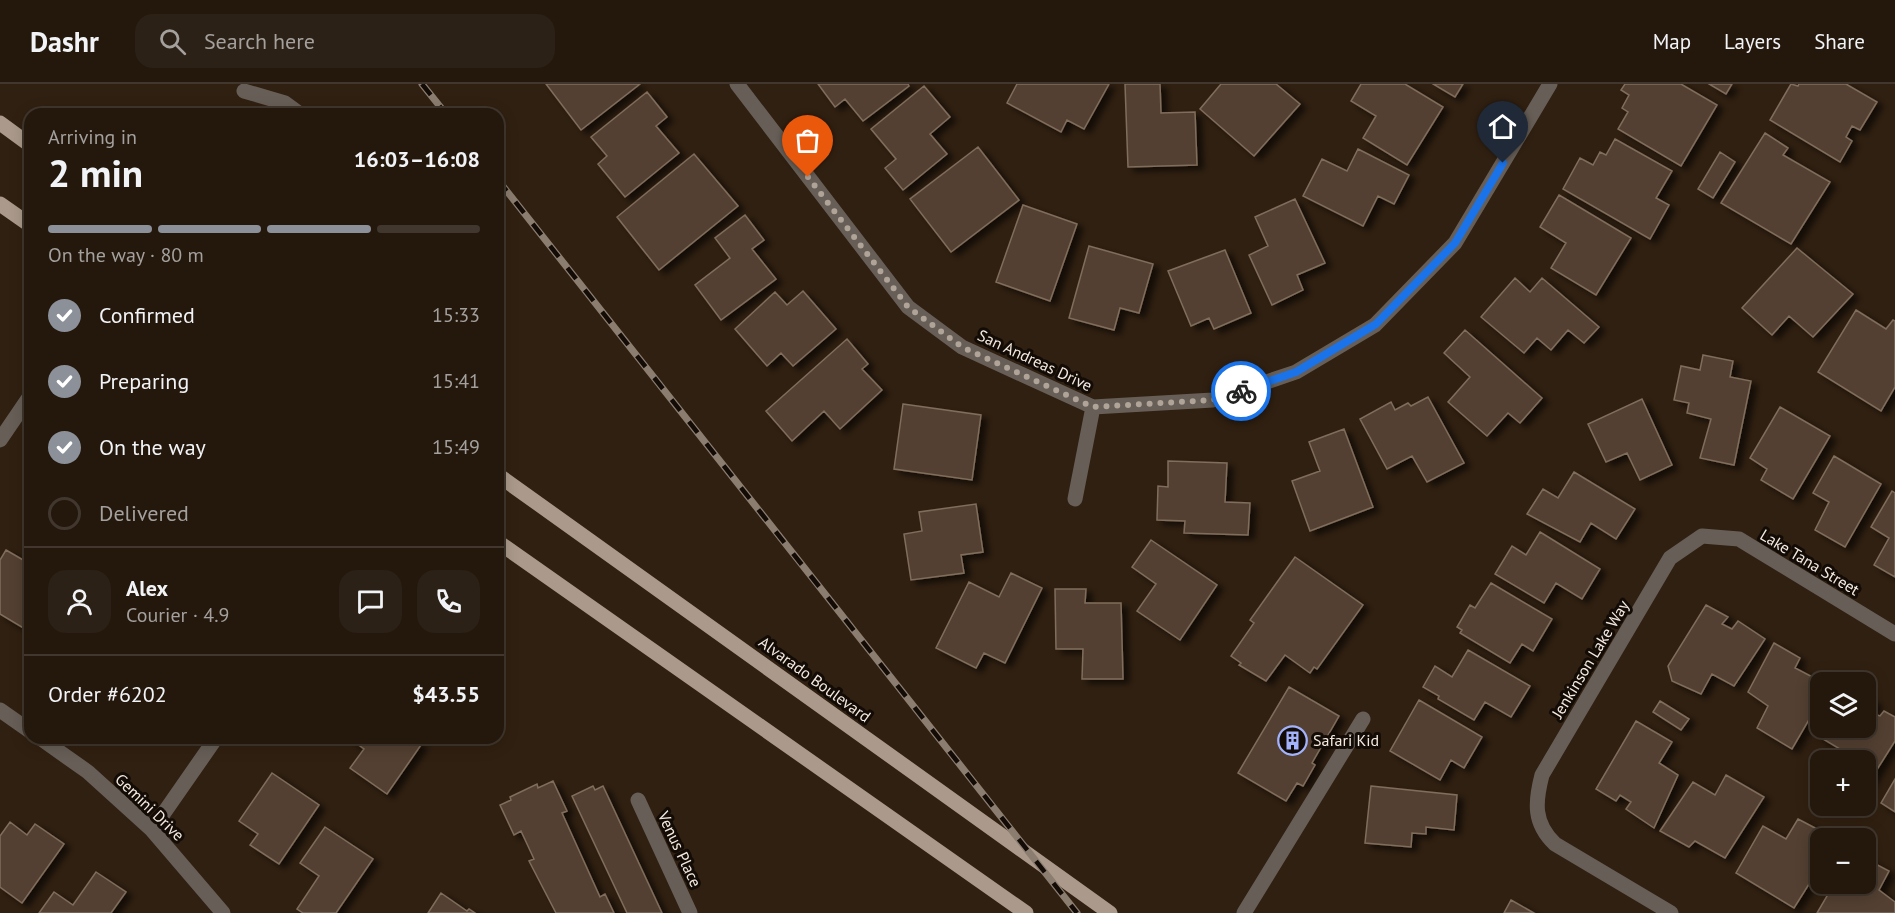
<!DOCTYPE html>
<html lang="en">
<head>
<meta charset="utf-8">
<style>
  :root { --surface:#24180d; --page:#2c2116; --text:#f1f3f6; --muted:#a3a09d; --line:#41372e; --accent:#8c9099 }
  body { margin:0; font-family:"PT Sans",sans-serif; background:var(--page); color:var(--text); height:100vh; display:flex; flex-direction:column; font-size:22px; white-space:nowrap }
  * { box-sizing:border-box; margin:0 }
  p { font-size:20px; color:var(--muted) }
  .icon { flex:none; width:33px; height:33px; fill:none; stroke:currentColor; stroke-width:2; stroke-linecap:round; stroke-linejoin:round }
  .map { position:relative; flex:1; overflow:hidden }
  .panel { position:absolute; left:24px; top:24px; width:480px; height:636px; display:flex; flex-direction:column; background:var(--surface); border-radius:18px; box-shadow:0 3px 15px #0003,0 0 0 2px var(--line) }
  .panel>* { flex:none }
  .controls { position:absolute; left:1810px; top:588px; display:grid; gap:12px }
  .controls a { display:grid; place-items:center; width:66px; height:66px; border-radius:12px; background:var(--surface); box-shadow:0 3px 15px #0003,0 0 0 2px var(--line); font-size:30px }
  .pin { position:absolute; display:grid; place-items:center; width:51px; height:51px; color:#fff; margin:-62px -26px; border-radius:50% 50% 50% 0; rotate:-45deg; box-shadow:0 0 6px #0007 }
  .pin .icon { rotate:45deg }
  .courier { position:absolute; display:grid; place-items:center; width:60px; height:60px; margin:-30px; border:4px solid #1a73e8; border-radius:50%; background:#fff; color:#222; box-shadow:0 2px 8px #0007 }
  .overview em { font-style:normal; font-weight:800 }
  .overview div { display:flex; flex-direction:column-reverse }
  .overview { display:flex; align-items:center; justify-content:space-between; height:102px; padding:0 24px }
  h1 { font-size:39px; font-weight:800; line-height:45px }
  .bar { display:grid; grid-template-columns:repeat(4,1fr); gap:9px 6px; align-content:center; height:72px; padding:0 24px }
  .bar i { height:8px; border-radius:4px; background:var(--line) }
  .bar .active { background:var(--accent) }
  .bar p { grid-column:span 4 }
  .line { display:flex; align-items:center; gap:15px; padding:0 24px; border-top:2px solid var(--line) }
  .line div { flex:1 }
  .round { display:grid; place-items:center; flex:none; width:63px; height:63px; border-radius:18px; background:var(--page) }
  ol { padding:0 24px; list-style:none }
  li { display:flex; align-items:center; gap:18px; height:66px }
  li p { margin-inline-start:auto }
  li .icon { padding:6px; border-radius:50%; background:var(--accent); color:#fff; stroke-width:4 }
  li:last-child { color:var(--muted) }
  li i { width:33px; height:33px; border:3px solid var(--line); border-radius:50% }
  header { display:flex; align-items:center; gap:36px; box-sizing:border-box; height:84px; padding:0 30px; background:var(--surface); border-bottom:2px solid var(--line) }
  header strong { font-size:28px }
  nav { display:flex; gap:33px; margin-inline-start:auto; font-size:21px }
  .search { width:420px; height:54px; background:var(--page); display:flex; align-items:center; gap:15px; box-sizing:border-box; padding:0 21px; border-radius:18px; color:var(--muted); font-size:22px }
  .map>svg:first-child { display:block }
  .building { fill:#524131; stroke:#806d5c; stroke-width:1.5; filter:url(#shadow) }
  .lines { fill:none; stroke-linecap:round; stroke-linejoin:round }
  .minor { stroke:#675f57; stroke-width:15 }
  .major { stroke:#ab9a8b; stroke-width:15 }
  .rail-casing { stroke:#8b7d70; stroke-width:7 }
  .rail { stroke:#120b06; stroke-width:4.5; stroke-dasharray:14; stroke-linecap:butt }
  .done { stroke:#b0a398; stroke-width:6; stroke-dasharray:0 10.8 }
  .route { stroke:#1a73e8; stroke-width:8 }
  .labels { text-anchor:middle; stroke-width:6; stroke-linejoin:round; paint-order:stroke }
  .street-label { font-size:16px; fill:#f5eae0; stroke:#120b06 }
  .poi-label { font-size:16px; fill:#f5eae0; stroke:#120b06; text-anchor:start }
</style>
</head>
<body>
<header>
<strong>Dashr</strong>
<div class="search"><svg class="icon" aria-label="search" viewBox="0 0 24 24"><circle cx="10" cy="10" r="6"/><path d="M15 15l6 6"/></svg>Search here</div>
<nav><a>Map</a><a>Layers</a><a>Share</a></nav>
</header>
<div class="map">
<svg width="1895" height="829" viewBox="0 0 1895 829">
  <defs>
    <filter id="shadow"><feDropShadow dx="6" dy="4" stdDeviation="3" flood-color="#0009"/></filter>
  </defs>
  <rect width="100%" height="100%" fill="#302011"/>
  <!-- building -->
  <path class="building" d="M546 0H640L581 46Z
    M818 0H908L909 2 863 37 845 15 835 23Z
    M1017 0H1109L1084 45 1067 36 1061 48 1007 19Z
    M1125 0H1160L1161 29 1195 28 1197 81 1128 83Z
    M1221 0H1276L1300 20 1254 72 1200 25Z
    M1361 0H1405L1443 23 1407 81 1363 54 1376 32 1351 17Z
    M1433 0H1463L1455 13Z
    M1625 0H1681L1717 21 1681 82 1618 45 1628 28 1622 24 1629 11 1621 6Z
    M1709 0H1732L1726 10Z
    M1791 0 1798 2 1799 0H1846L1877 18 1860 46 1852 42 1846 53 1852 57 1840 78 1770 36Z
    M924 2 950 33 930 50 947 70 903 106 885 84 896 75 871 45Z
    M647 8 667 33 656 42 679 69 625 113 598 80 607 72 591 53Z
    M1765 49 1788 64 1783 71 1830 98 1791 160 1721 119Z
    M1615 55 1672 87 1656 114 1669 121 1650 155 1563 105 1580 74 1593 81 1600 68 1606 71Z
    M978 63 1019 116 951 168 910 115Z
    M1358 65 1409 91 1394 120 1378 112 1363 142 1303 112 1322 75 1347 87Z
    M1720 68 1735 78 1713 114 1698 105Z
    M694 70 738 122 659 186 617 133Z
    M1559 111 1631 154 1596 211 1551 184 1566 159 1540 143Z
    M1295 115 1325 179 1297 191 1303 206 1272 221 1249 171 1268 162 1255 133Z
    M1023 121 1077 140 1050 217 996 198Z
    M745 131 764 156 752 165 776 195 721 236 695 201 730 174 715 154Z
    M1089 162 1153 180 1139 229 1120 224 1114 246 1069 234Z
    M1797 164 1853 210 1813 253 1789 232 1772 251 1742 224Z
    M1225 166 1251 229 1214 245 1209 234 1191 242 1168 187Z
    M1515 194 1530 208 1542 194 1599 243 1584 259 1568 246 1551 266 1537 254 1524 269 1481 233Z
    M803 207 836 245 793 282 781 269 767 282 735 245 775 208 787 221Z
    M1856 226 1886 245 1893 236 1895 237V303L1881 327 1818 288Z
    M1465 246 1542 314 1520 339 1508 329 1487 352 1448 318 1470 293 1444 269Z
    M847 255 868 280 862 285 882 306 840 345 824 327 792 357 766 327Z
    M1703 271 1733 277 1730 293 1751 297 1734 381 1700 374 1711 335 1687 329 1689 319 1674 316 1681 282 1700 286Z
    M1428 313 1464 379 1427 398 1412 372 1387 385 1360 335 1391 318 1395 326 1408 319 1411 322Z
    M1642 315 1672 381 1640 396 1627 369 1606 378 1588 340Z
    M903 320 981 331 972 396 894 385Z
    M1780 323 1830 352 1793 415 1761 396 1767 385 1750 374Z
    M1344 345 1373 423 1310 447 1292 397 1320 387 1309 358Z
    M1834 372 1881 400 1845 463 1815 446 1829 418 1813 409Z
    M1168 377 1227 379 1225 418 1250 419 1248 451 1184 449 1185 437 1157 436 1158 402 1168 403Z
    M1574 388 1635 425 1616 455 1591 439 1580 458 1527 430 1543 405 1558 414Z
    M1892 407 1895 409V493L1874 481 1889 454 1871 443Z
    M976 420 983 468 961 471 964 489 911 496 904 450 922 447 919 428Z
    M1540 448 1600 485 1582 515 1556 499 1544 519 1495 490 1512 462 1526 471Z
    M1151 456 1217 501 1180 556 1137 527 1156 500 1132 483Z
    M6 466 30 480V548L0 530V476Z
    M1295 473 1363 521 1317 585 1314 583 1310 589 1285 571 1266 597 1239 581 1241 579 1231 572 1254 539 1250 536Z
    M1011 489 1042 504 1005 579 984 569 976 584 936 564 969 498 999 513Z
    M1491 499 1552 535 1533 567 1522 560 1510 579 1460 549 1462 546 1457 543 1470 521 1475 524Z
    M1055 505H1086L1085 519H1121L1123 595H1082L1083 565H1056Z
    M1706 521 1728 533 1722 540 1732 545 1738 537 1765 555 1734 602 1712 590 1701 610 1672 597 1668 582Z
    M1774 559 1800 574 1795 584 1822 598 1821 615 1792 665 1757 644 1768 622 1748 608Z
    M1468 566 1530 602 1511 633 1485 618 1474 636 1438 615 1439 612 1423 603 1435 582 1452 593Z
    M1289 603 1339 632 1312 679 1315 681 1303 702 1297 699 1286 717 1238 689Z
    M1866 613 1876 619 1870 629 1880 632 1884 627 1895 633V657L1866 703V676H1834L1840 665 1818 652 1823 644H1866Z
    M1419 616 1482 653 1464 684 1451 676 1440 696 1390 667Z
    M1660 617 1689 635 1681 646 1653 628Z
    M1636 637 1672 658 1659 679 1678 691 1654 744 1626 725 1631 718 1620 711 1616 717 1596 705Z
    M349 654H411L421 661 387 710 350 684 364 665Z
    M272 689 319 721 279 780 250 761 258 750 239 737Z
    M1726 691 1764 713 1725 774 1695 757 1689 763 1660 747 1693 698 1715 711Z
    M1895 695V728L1881 719Z
    M553 697 567 727 562 729 600 813 605 810 614 829H556L529 777 534 775 521 747 514 751 500 721 511 716 510 713 537 700 538 704Z
    M593 702 595 706 603 702 662 829H627L572 712Z
    M1371 702 1457 711 1454 746 1426 743V750L1412 749 1411 763 1365 759Z
    M1798 735 1834 754H1821V781L1794 824 1736 789 1763 742 1786 755Z
    M10 738 27 751 35 740 64 760 22 819 0 803V752Z
    M325 743 373 775 336 829H303L297 825 319 792 300 779Z
    M1866 775 1889 787 1879 806 1895 818V829H1817L1834 800H1866Z
    M96 788 126 808 111 829H39L54 808 73 821Z
    M441 809 467 827 469 825 475 829H428Z
    M1511 816 1534 829H1504Z"/>
  <g class="lines">
    <!-- minor -->
    <path class="minor" d="M737 0 908 223 962 263 1093 323 1213 316 1296 288 1375 241 1455 159 1550 0
      M244 7 285 19 300 30
      M0 356 30 312
      M1075 415 1093 323
      M0 626 30 647
      M40 654 88 688 152 746 223 829
      M638 716 690 829
      M152 746 216 654
      M1244 829 1363 635
      M1671 829 1555 760C1533 739 1535 718 1542 691L1670 474 1702 452 1739 455 1895 550"/>
    <!-- major -->
    <path class="major" d="M0 39 30 61
      M0 120 30 141
      M498 391 1110 829
      M498 458 1026 829"/>
    <defs>
      <path id="rail" d="M422 0 446 30
        M498 96 1077 829"/>
    </defs>
    <!-- rail casing -->
    <use href="#rail" class="rail-casing"/>
    <!-- rail -->
    <use href="#rail" class="rail"/>
  </g>
  <g class="lines">
    <!-- done -->
    <path class="done" d="M808 93 908 223 962 263 1093 323 1213 316 1241 307"/>
    <!-- route -->
    <path class="route" d="M1241 307 1296 288 1376 240 1455 159 1503 79"/>
  </g>
  <!-- icons -->
  <defs>
    <symbol id="building-ring" viewBox="-11 -11 22 22"><circle r="9.5" fill="#120b06" stroke="#a2b2fd" stroke-width="1.5"/><path d="M-4-6H4V6H1V3H-1V6H-4ZM-2.5-4.3h1.7v1.8h-1.7ZM.8-4.3h1.7v1.8H.8ZM-2.5-1h1.7V.8h-1.7ZM.8-1h1.7V.8H.8Z" fill="#a2b2fd"/></symbol>
  </defs>
  <g fill-rule="evenodd">
    <use href="#building-ring" x="1276" y="640" width="33" height="33"/>
  </g>
  <g class="labels">
    <!-- street labels -->
    <g class="street-label">
      <text transform="translate(1035 276) rotate(25)" y="6">San Andreas Drive</text>
      <text transform="translate(1810 478) rotate(31)" y="6">Lake Tana Street</text>
      <text transform="translate(1590 575) rotate(-59)" y="6">Jenkinson Lake Way</text>
      <text transform="translate(815 595) rotate(36)" y="6">Alvarado Boulevard</text>
      <text transform="translate(150 723) rotate(44)" y="6">Gemini Drive</text>
      <text transform="translate(680 765) rotate(65)" y="6">Venus Place</text>
    </g>
    <!-- poi labels -->
    <g class="poi-label">
      <text x="1313" y="662">Safari Kid</text>
    </g>
  </g>
</svg>
<div class="controls">
<a><svg class="icon" aria-label="layers" viewBox="0 0 24 24"><path d="M12 4l9 5-9 5-9-5zM3 14l9 5 9-5"/></svg></a>
<a>+</a>
<a>−</a>
</div>
<div class="pin" style="left:808px;top:93px;background:#ea580c"><svg class="icon" aria-label="bag" viewBox="0 0 24 24"><path d="M5 8h14l-1 12H6zM9 8a3 3 0 0 1 6 0"/></svg></div>
<div class="pin" style="left:1503px;top:79px;background:#1f2937"><svg class="icon" aria-label="home" viewBox="0 0 24 24"><path d="M3 11l9-7 9 7M6 9v11h12V9"/></svg></div>
<div class="courier" style="left:1241px;top:307px"><svg class="icon" aria-label="bike" viewBox="0 0 24 24"><circle cx="6" cy="16" r="4"/><circle cx="18" cy="16" r="4"/><path d="M6 16l4-8h5l3 8M10 8l3 8H6M13 5h3"/></svg></div>
<section class="panel">
<div class="overview"><div><h1>2 min</h1><p>Arriving in</p></div><em>16:03–16:08</em></div>
<div class="bar"><i class="active"></i><i class="active"></i><i class="active"></i><i></i><p>On the way · 80 m</p></div>
<ol>
<li><svg class="icon" aria-label="check" viewBox="0 0 24 24"><path d="M5 12l5 5 9-10"/></svg>Confirmed<p>15:33</p></li>
<li><svg class="icon" aria-label="check" viewBox="0 0 24 24"><path d="M5 12l5 5 9-10"/></svg>Preparing<p>15:41</p></li>
<li><svg class="icon" aria-label="check" viewBox="0 0 24 24"><path d="M5 12l5 5 9-10"/></svg>On the way<p>15:49</p></li>
<li><i></i>Delivered</li>
</ol>
<div class="line" style="height:108px"><a class="round"><svg class="icon" aria-label="person" viewBox="0 0 24 24"><circle cx="12" cy="8" r="4"/><path d="M4 21q1-7 8-7t8 7"/></svg></a><div><b>Alex</b><p>Courier · 4.9</p></div><a class="round"><svg class="icon" aria-label="chat" viewBox="0 0 24 24"><path d="M4 5h16v11H9l-5 4z"/></svg></a><a class="round"><svg class="icon" aria-label="phone" viewBox="0 0 24 24"><path d="M5 4h4l2 5-3 2q2 4 5 5l2-3 5 2v4C11 20 4 13 5 4z"/></svg></a></div>
<div class="line" style="height:78px"><div>Order #6202</div><b>$43.55</b></div>
</section>
</div>
</body>
</html>
